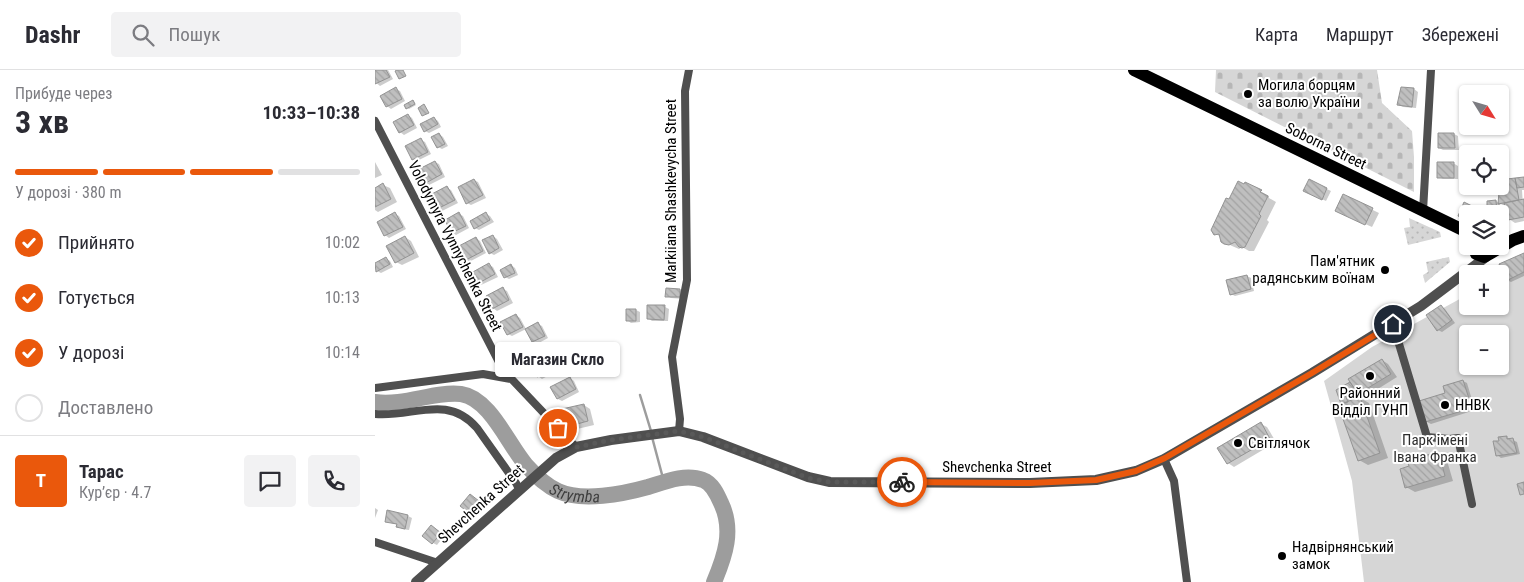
<!DOCTYPE html>
<html lang="uk">
<head>
<meta charset="utf-8">
<style>
  :root { --surface:#fff; --page:#f2f2f3; --text:#2b2b33; --muted:#7c7c81; --line:#e1e1e2; --accent:#ea580c }
  body { margin:0; font-family:"Roboto Condensed",sans-serif; background:var(--page); color:var(--text); height:100vh; display:flex; flex-direction:column; font-size:19px; white-space:nowrap }
  * { box-sizing:border-box; margin:0 }
  p { font-size:16px; color:var(--muted) }
  .icon { flex:none; width:28px; height:28px; fill:none; stroke:currentColor; stroke-width:2; stroke-linecap:round; stroke-linejoin:round }
  .map { position:relative; flex:1; overflow:hidden }
  .side { display:flex; flex-direction:column; background:var(--surface); width:375px }
  .side>* { flex:none }
  .needle { width:32px; rotate:127deg }
  .fabs { position:absolute; left:1084px; top:15px; display:grid; gap:10px }
  .fabs a { display:grid; place-items:center; width:50px; height:50px; border-radius:5px; background:var(--surface); box-shadow:0 1px 4px #0004; font-size:25px }
  .pin { position:absolute; display:grid; place-items:center; width:42px; height:42px; color:#fff; margin:-21px; border:2px solid #fff; border-radius:50%; box-shadow:0 1px 5px #0007 }
  .courier { position:absolute; display:grid; place-items:center; width:50px; height:50px; margin:-25px; border:4px solid #ea580c; border-radius:50%; background:#fff; color:#222; box-shadow:0 1px 6px #0007 }
  .bubble { position:absolute; height:35px; border-radius:5px; background:var(--surface); box-shadow:0 1px 4px #0004; font-size:16px; font-weight:700; line-height:35px; text-align:center }
  .summary em { font-style:normal; font-weight:700 }
  .summary div { display:flex; flex-direction:column-reverse }
  .summary { display:flex; align-items:center; justify-content:space-between; height:85px; padding:0 15px }
  h1 { font-size:32px; font-weight:700; line-height:38px }
  .bar { display:grid; grid-template-columns:repeat(4,1fr); gap:8px 5px; align-content:center; height:60px; padding:0 15px }
  .bar i { height:6px; border-radius:4px; background:var(--line) }
  .bar .current { background:var(--accent) }
  .bar p { grid-column:span 4 }
  .line { display:flex; align-items:center; gap:12px; padding:0 15px; border-top:1px solid var(--line) }
  .line div { flex:1 }
  .round { display:grid; place-items:center; flex:none; width:52px; height:52px; border-radius:5px; background:var(--page) }
  ol { padding:0 15px; list-style:none }
  li { display:flex; align-items:center; gap:15px; height:55px }
  li p { margin-inline-start:auto }
  li .icon { padding:5px; border-radius:50%; background:var(--accent); color:#fff; stroke-width:4 }
  li:last-child { color:var(--muted) }
  li i { width:28px; height:28px; border:2px solid var(--line); border-radius:50% }
  header { display:flex; align-items:center; gap:30px; box-sizing:border-box; height:70px; padding:0 25px; background:var(--surface); border-bottom:1px solid var(--line) }
  header strong { font-size:24px }
  nav { display:flex; gap:28px; margin-inline-start:auto; font-size:18px }
  .search { width:350px; height:45px; background:var(--page); display:flex; align-items:center; gap:12px; box-sizing:border-box; padding:0 18px; border-radius:5px; color:var(--muted); font-size:19px }
  main { display:flex; flex:1; min-height:0 }
  .map>svg:first-child { display:block }
  .grass { fill:url(#grass-dots) }
  .cemetery { fill:url(#cemetery-stones) }
  .green { fill:#d6d6d6; fill-rule:evenodd }
  .shadow { fill:#0003 }
  .lines { fill:none; stroke-linecap:round; stroke-linejoin:round }
  .stream { stroke:#9d9d9d; stroke-width:2.5 }
  .river { stroke:#9d9d9d; stroke-width:16 }
  .building { fill:url(#building-back-hatch); stroke:#939393 }
  .minor { stroke:#4f4f4f; stroke-width:8 }
  .tertiary { stroke:#4f4f4f; stroke-width:10 }
  .primary { stroke:#000; stroke-width:12 }
  .done { stroke:#595959; stroke-width:5; stroke-dasharray:0 9 }
  .route { stroke:#ea580c; stroke-width:6 }
  .poi-dot { fill:#000; stroke:#fff; stroke-width:2 }
  .labels { text-anchor:middle; stroke-width:4; stroke-linejoin:round; paint-order:stroke }
  .poi-label { font-size:15px; fill:#000; stroke:#fff; text-anchor:start }
  .street-label { font-size:15px; fill:#000; stroke:#fff }
  .park-label { font-size:15px; fill:#2d2d2d; stroke:#fff }
  .water-label { font-size:16px; font-style:italic; fill:#3e3e3e; stroke:#fff }
</style>
</head>
<body>
<header>
<strong>Dashr</strong>
<div class="search"><svg class="icon" aria-label="search" viewBox="0 0 24 24"><circle cx="10" cy="10" r="6"/><path d="M15 15l6 6"/></svg>Пошук</div>
<nav><a>Карта</a><a>Маршрут</a><a>Збережені</a></nav>
</header>
<main>
<section class="side">
<div class="summary"><div><h1>3 хв</h1><p>Прибуде через</p></div><em>10:33–10:38</em></div>
<div class="bar"><i class="current"></i><i class="current"></i><i class="current"></i><i></i><p>У дорозі · 380 m</p></div>
<ol>
<li><svg class="icon" aria-label="check" viewBox="0 0 24 24"><path d="M5 12l5 5 9-10"/></svg>Прийнято<p>10:02</p></li>
<li><svg class="icon" aria-label="check" viewBox="0 0 24 24"><path d="M5 12l5 5 9-10"/></svg>Готується<p>10:13</p></li>
<li><svg class="icon" aria-label="check" viewBox="0 0 24 24"><path d="M5 12l5 5 9-10"/></svg>У дорозі<p>10:14</p></li>
<li><i></i>Доставлено</li>
</ol>
<div class="line" style="height:90px"><b class="round" style="background:var(--accent);color:#fff">Т</b><div><b>Тарас</b><p>Кур’єр · 4.7</p></div><a class="round"><svg class="icon" aria-label="chat" viewBox="0 0 24 24"><path d="M4 5h16v11H9l-5 4z"/></svg></a><a class="round"><svg class="icon" aria-label="phone" viewBox="0 0 24 24"><path d="M5 4h4l2 5-3 2q2 4 5 5l2-3 5 2v4C11 20 4 13 5 4z"/></svg></a></div>
</section>
<div class="map">
<svg width="1149" height="512" viewBox="0 0 1149 512">
  <defs>
    <pattern id="grass-dots" width="8" height="8" patternUnits="userSpaceOnUse" patternTransform="scale(1.25)"><rect width="8" height="8" fill="#d6d6d6"/><path d="M2 2h.1M6 6h.1" fill="none" stroke="#b6b6b6" stroke-width="1.8" stroke-linecap="round"/></pattern>
    <pattern id="cemetery-stones" width="16" height="16" patternUnits="userSpaceOnUse" patternTransform="scale(1.25)"><rect width="16" height="16" fill="#d6d6d6"/><path d="M2 7V4a2 2 0 0 1 4 0v3zM10 15v-3a2 2 0 0 1 4 0v3z" fill="#b6b6b6"/></pattern>
    <pattern id="building-back-hatch" width="6" height="6" patternUnits="userSpaceOnUse" patternTransform="scale(1.25)"><rect width="6" height="6" fill="#bfbfbf"/><path d="M-1 5l2 2M0 0l6 6M5-1l2 2" fill="none" stroke="#a2a2a2"/></pattern>
  </defs>
  <rect width="100%" height="100%" fill="#fff"/>
  <!-- grass -->
  <path class="grass" d="M1034 148 1065 162 1066 167 1033 175 1029 158 1035 157Z
    M1074 187 1075 192 1050 213 1048 205 1053 202 1051 192Z"/>
  <!-- cemetery -->
  <path class="cemetery" d="M841 0H1002L1007 33 1037 61 1039 87V122L840 22Z"/>
  <!-- green -->
  <path class="green" d="M1149 194V512H989L977 411 949 311 997 277 1092 225V236H1125V207ZM1092 264H1125V296H1092Z"/>
  <!-- shadow -->
  <path class="shadow" d="M0 0H13L18 9 5 16 0 12Z
    M1027 18 1039 19 1043 22 1041 38 1028 37 1024 35Z
    M21 19 25 21 30 31 16 39 12 36Z
    M38 31 41 35 34 39 32 38Z
    M33 45 37 48 42 58 29 65 25 62Z
    M59 48 63 51 66 57 54 63 50 61Z
    M64 64 68 67 73 76 67 79 63 77Z
    M1064 64H1079L1083 66 1084 80H1068L1064 78Z
    M46 70 50 72 56 84 42 91 38 89Z
    M1087 88H1092V115L1089 113Z
    M0 92 7 105 0 108Z
    M60 92 64 94 70 107 54 115 50 113Z
    M1078 93 1083 96V109H1068L1064 107Z
    M1149 108V120H1147L1149 151 1140 153 1134 149 1131 137 1125 133 1126 111Z
    M99 110 103 112 111 128 96 135 92 133Z
    M935 111 956 121 951 131 934 123Z
    M871 113 894 126V128L901 132 892 150 894 152 879 181H874L867 177 864 179 857 176 848 171 847 167 840 164 854 131Z
    M8 115 15 118 22 132 3 142 0 140V119Z
    M72 118 76 120 83 133 67 141 63 139 57 126Z
    M969 126 1004 143 997 157 968 144Z
    M1121 131 1125 133V146H1130L1131 151 1126 152V159H1125V144H1113Z
    M20 144 24 146 31 159 14 168 10 165 4 152Z
    M84 144 88 146 94 158 81 165 77 162 71 151Z
    M111 144 115 146 119 152 104 160 100 158Z
    M118 166 122 169 128 180 119 185 115 183Z
    M30 167 36 171 44 187 27 195 21 192Z
    M101 168 105 171 111 183 94 192 90 190Z
    M1149 184V206L1136 212 1132 210Z
    M11 188 15 191 18 197 6 203 2 201 0 194Z
    M114 195 118 197 123 207 106 215 102 213Z
    M136 195 140 198 143 205 134 209 130 207Z
    M872 206 876 208 879 221 860 226 856 224Z
    M128 219 132 221 138 233 122 241 118 238 112 226Z
    M305 220 309 222V229L296 228 292 226Z
    M1066 236 1070 239 1080 253 1067 262 1063 260Z
    M290 237 294 239 293 251H277L273 248Z
    M261 240 265 242V252L256 253 252 250Z
    M141 245 145 248 151 259 137 266 133 264Z
    M163 254 167 256 173 268 162 274 158 271Z
    M184 281 188 283 194 295 189 298 185 296Z
    M172 287 176 290 182 301 167 309 163 306Z
    M1007 290 1013 294 1022 307 990 327 982 320 973 326 975 332 985 328 994 333 1013 388 993 395 984 390 969 334 963 321Z
    M195 308 199 311 204 322 187 331 183 329Z
    M1088 311 1092 313 1100 340 1056 354 1052 352 1045 332 1072 324Z
    M209 335 215 339 219 355 198 360 192 356Z
    M886 354 892 357 901 372 859 397 853 393Z
    M1131 367 1142 372 1145 384 1126 388 1122 385 1125 372Z
    M1059 385 1073 394 1078 411 1040 422 1031 417Z
    M99 428 107 434 99 444 87 436Z
    M0 438 3 440 0 448Z
    M33 446 37 448 34 460 27 459 23 455 11 451Z
    M60 459 69 466 62 475 58 473Z"/>
  <g class="lines">
    <!-- stream -->
    <path class="stream" d="M265 325 276 361
      M277 367 289 412"/>
    <!-- river -->
    <path class="river" id="s1" d="M0 332C30 336 59 321 86 324 115 328 134 376 151 395 159 404 172 416 183 421 207 432 248 424 273 417 289 412 310 403 328 410 337 413 342 424 346 433 359 460 350 486 339 512"/>
  </g>
  <!-- building -->
  <path class="building" d="M0 0H11L15 7 0 14Z
    M22 0H28L31 6 24 9 20 1Z
    M21 17 27 29 11 37 5 26Z
    M1026 17 1039 18 1037 37 1022 35Z
    M38 30 40 34 31 39 29 35Z
    M49 34 54 43 47 46 43 38Z
    M33 44 39 55 24 63 18 52Z
    M59 47 63 54 49 62 45 54Z
    M64 63 70 74 62 78 56 67Z
    M1063 63H1079L1080 78H1063Z
    M46 68 53 82 37 90 30 76Z
    M1085 87H1092V113L1088 114Z
    M60 91 67 104 49 114 42 100Z
    M1062 92H1079V108H1062Z
    M1149 107V117L1142 118 1140 108Z
    M1140 108 1144 130 1123 134 1125 110Z
    M99 109 108 125 91 134 83 117Z
    M934 109 952 118 947 130 928 121Z
    M863 111 869 114 870 112 887 120 885 122 893 126 884 144 886 146 870 177 867 178 864 177 860 172 854 175 849 174 846 172 844 164 839 165 836 160 851 128 854 129Z
    M8 113 16 129 0 137V118Z
    M72 116 80 130 62 139 55 125Z
    M968 124 998 138 990 155 960 141Z
    M1149 129V147L1133 150 1129 133Z
    M1121 130 1122 144H1112V131Z
    M1089 132 1107 141 1105 144H1092V150L1083 146Z
    M20 142 28 157 9 166 2 152Z
    M84 142 91 156 76 163 70 150Z
    M111 142 115 150 99 159 95 151Z
    M118 165 124 178 114 184 107 170Z
    M30 166 39 183 20 193 11 176Z
    M101 167 108 181 89 191 82 177Z
    M1149 183V202L1131 211 1124 194Z
    M11 187 15 194 1 202 0 193Z
    M114 193 120 204 102 214 96 203Z
    M136 194 140 203 129 208 125 200Z
    M872 205 876 219 855 225 851 210Z
    M128 217 134 230 117 239 111 226Z
    M291 218 305 219V227H290Z
    M272 235H290L289 250 272 249Z
    M1066 235 1077 250 1062 261 1051 245Z
    M251 239H261V251H251Z
    M141 244 148 257 132 265 125 252Z
    M163 252 170 266 157 272 150 259Z
    M184 279 191 293 184 297 177 283Z
    M172 286 178 299 162 307 155 294Z
    M1007 289 1016 304 983 324 973 309Z
    M195 307 201 319 182 329 175 317Z
    M1088 310 1097 338 1050 352 1044 331 1070 323 1068 316Z
    M975 312 979 318 969 323 973 332 966 334 961 320Z
    M985 327 1005 383 983 391 963 335Z
    M209 334 213 351 191 357 187 339Z
    M886 352 895 369 852 394 842 378Z
    M1132 366V369L1138 368 1142 383 1121 386 1118 371H1124L1123 367Z
    M1059 383 1060 389 1065 387 1070 406 1030 418 1025 399 1034 396 1032 391Z
    M1149 412V424L1145 425 1142 414Z
    M95 424 104 431 94 443 85 436Z
    M12 440 33 445 30 459 21 457 22 454 10 452Z
    M56 455 66 463 57 474 47 466Z"/>
  <g class="lines">
    <!-- minor -->
    <path class="minor" d="M0 51 128 300 201 377
      M1048 141 1056 0
      M1018 254 1052 367 1074 369 1083 368 1097 434
      M0 318 108 304 136 309
      M0 344C37 348 72 323 102 358L141 413 144 419
      M304 361 305 349 297 287 312 210 310 21 314 0
      M789 389 799 411 812 512
      M0 472 63 493"/>
    <!-- tertiary -->
    <path class="tertiary" d="M41 512 181 388 201 377 236 370 304 361 328 367 433 407 455 412 655 413 721 410 761 401 789 389 937 303 1046 236 1111 187"/>
    <!-- primary -->
    <path class="primary" d="M759 0 1092 162
      M1099 176 1101 184 1109 187 1116 183 1118 176
      M1116 183 1138 170 1149 166"/>
  </g>
  <g class="lines">
    <!-- done -->
    <path class="done" d="M183 358 202 377 236 370 304 361 328 367 433 408 455 412H527"/>
    <!-- route -->
    <path class="route" d="M527 412 655 413 721 410 761 401 790 388 937 303 1018 254"/>
  </g>
  <!-- markers -->
  <g class="poi-dot">
    <circle cx="873" cy="24" r="5"/>
    <circle cx="1010" cy="200" r="5"/>
    <circle cx="995" cy="306" r="5"/>
    <circle cx="1070" cy="335" r="5"/>
    <circle cx="863" cy="373" r="5"/>
    <circle cx="907" cy="486" r="5"/>
  </g>
  <g class="labels">
    <!-- poi labels -->
    <g class="poi-label">
      <text x="883" y="20">Могила борцям<tspan x="883" dy="17">за волю України</tspan></text>
      <text x="1000" y="196" text-anchor="end">Пам'ятник<tspan x="1000" dy="17">радянським воїнам</tspan></text>
      <text x="995" y="328" text-anchor="middle">Районний<tspan x="995" dy="17">Відділ ГУНП</tspan></text>
      <text x="1080" y="340">ННВК</text>
      <text x="873" y="378">Світлячок</text>
      <text x="917" y="482">Надвірнянський<tspan x="917" dy="17">замок</tspan></text>
    </g>
    <!-- street labels -->
    <g class="street-label">
      <text transform="translate(951 76) rotate(26)" y="5">Soborna Street</text>
      <text transform="translate(296 121) rotate(-90)" y="5">Markiiana Shashkevycha Street</text>
      <text transform="translate(80 176) rotate(63)" y="5">Volodymyra Vynnychenka Street</text>
      <text x="622" y="402">Shevchenka Street</text>
      <text transform="translate(106 434) rotate(-42)" y="5">Shevchenka Street</text>
    </g>
    <!-- park labels -->
    <g class="park-label">
      <text x="1060" y="375">Парк імені<tspan x="1060" dy="17">Івана Франка</tspan></text>
    </g>
    <!-- water labels -->
    <g class="water-label">
      <text dy="6" stroke="none"><textPath href="#s1" startOffset="244">Strymba</textPath></text>
    </g>
  </g>
</svg>
<div class="fabs">
<a><svg class="needle" viewBox="-14 -14 28 28"><path d="M0-13l5 13h-10z" fill="#e53935"/><path d="M0 13l5-13h-10z" fill="#7c7c81"/></svg></a>
<a><svg class="icon" aria-label="locate" viewBox="0 0 24 24"><circle cx="12" cy="12" r="6"/><path d="M12 2v4M12 18v4M2 12h4M18 12h4"/></svg></a>
<a><svg class="icon" aria-label="layers" viewBox="0 0 24 24"><path d="M12 4l9 5-9 5-9-5zM3 14l9 5 9-5"/></svg></a>
<a>+</a>
<a>−</a>
</div>
<div class="pin" style="left:183px;top:358px;background:#ea580c"><svg class="icon" aria-label="bag" viewBox="0 0 24 24"><path d="M5 8h14l-1 12H6zM9 8a3 3 0 0 1 6 0"/></svg></div>
<div class="pin" style="left:1018px;top:254px;background:#1f2937"><svg class="icon" aria-label="home" viewBox="0 0 24 24"><path d="M3 11l9-7 9 7M6 9v11h12V9"/></svg></div>
<div class="courier" style="left:527px;top:412px"><svg class="icon" aria-label="bike" viewBox="0 0 24 24"><circle cx="6" cy="16" r="4"/><circle cx="18" cy="16" r="4"/><path d="M6 16l4-8h5l3 8M10 8l3 8H6M13 5h3"/></svg></div>
<div class="bubble" style="left:120px;top:272px;width:125px">Магазин Скло</div>
</div>
</main>
</body>
</html>
